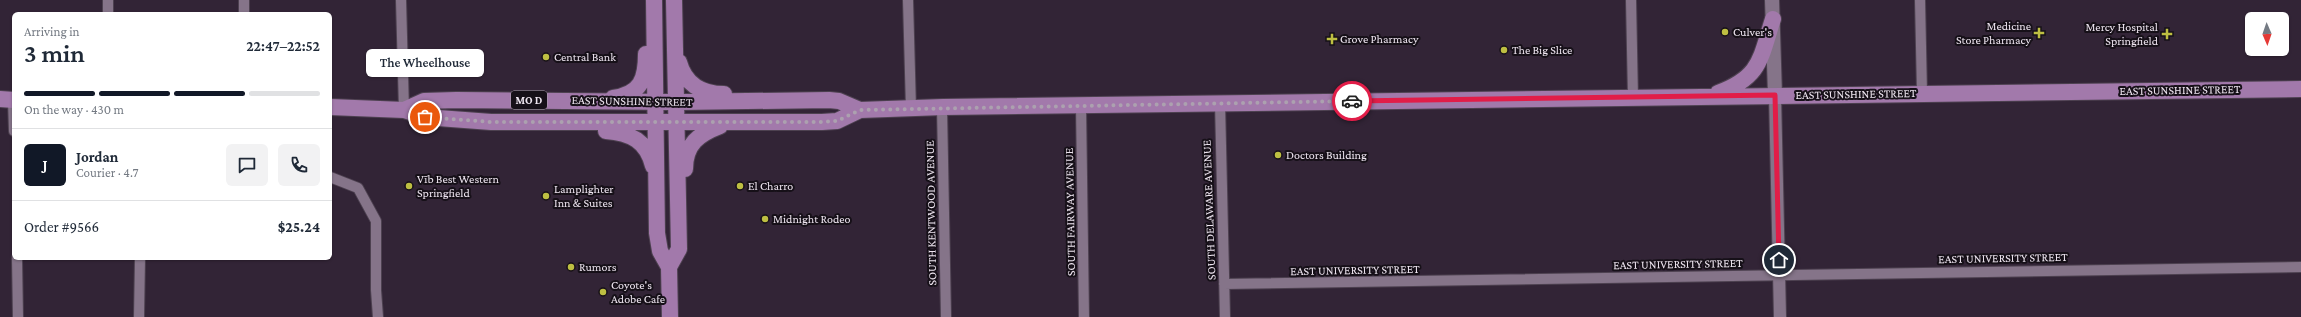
<!DOCTYPE html>
<html lang="en">
<head>
<meta charset="utf-8">
<style>
  :root { --surface:#fff; --page:#f2f2f3; --text:#1f2937; --muted:#747a83; --line:#e0e1e3; --accent:#111827 }
  body { margin:0; font-family:"Crimson Pro",serif; background:var(--page); color:var(--text); height:100vh; display:flex; flex-direction:column; font-size:15px; white-space:nowrap }
  * { box-sizing:border-box; margin:0 }
  p { font-size:13px; color:var(--muted) }
  .icon { flex:none; width:22px; height:22px; fill:none; stroke:currentColor; stroke-width:2; stroke-linecap:round; stroke-linejoin:round }
  .map { position:relative; flex:1; overflow:hidden }
  .sheet { position:absolute; left:12px; top:12px; width:320px; height:248px; display:flex; flex-direction:column; background:var(--surface); border-radius:6px; box-shadow:0 1px 3px #0004 }
  .sheet>* { flex:none }
  .needle { width:26px; rotate:178deg }
  .fabs { position:absolute; left:2245px; top:12px; display:grid; gap:8px }
  .fabs a { display:grid; place-items:center; width:44px; height:44px; border-radius:6px; background:var(--surface); box-shadow:0 1px 3px #0004; font-size:20px }
  .pin { position:absolute; display:grid; place-items:center; width:34px; height:34px; color:#fff; margin:-17px; border:2px solid #fff; border-radius:50%; box-shadow:0 1px 4px #0007 }
  .courier { position:absolute; display:grid; place-items:center; width:40px; height:40px; margin:-20px; border:3px solid #e11d48; border-radius:50%; background:#fff; color:#222; box-shadow:0 1px 5px #0007 }
  .bubble { position:absolute; height:28px; border-radius:6px; background:var(--surface); box-shadow:0 1px 3px #0004; font-size:13px; font-weight:600; line-height:28px; text-align:center }
  .headline em { font-style:normal; font-weight:600 }
  .headline div { display:flex; flex-direction:column-reverse }
  .headline { display:flex; align-items:center; justify-content:space-between; height:68px; padding:0 12px }
  h1 { font-size:26px; font-weight:600; line-height:30px }
  .bar { display:grid; grid-template-columns:repeat(4,1fr); gap:6px 4px; align-content:center; height:48px; padding:0 12px }
  .bar i { height:5px; border-radius:3px; background:var(--line) }
  .bar .selected { background:var(--accent) }
  .bar p { grid-column:span 4 }
  .line { display:flex; align-items:center; gap:10px; padding:0 12px; border-top:1px solid var(--line) }
  .line div { flex:1 }
  .round { display:grid; place-items:center; flex:none; width:42px; height:42px; border-radius:6px; background:var(--page) }
  .map>svg:first-child { display:block }
  .lines { fill:none; stroke-linecap:round; stroke-linejoin:round }
  .minor-casing { stroke:#4d4150; stroke-width:12 }
  .tertiary-casing { stroke:#4d4150; stroke-width:14 }
  .secondary-casing { stroke:#4d4150; stroke-width:16 }
  .primary-casing { stroke:#4d4150; stroke-width:18 }
  .minor { stroke:#857489; stroke-width:10 }
  .tertiary { stroke:#857489; stroke-width:12 }
  .secondary { stroke:#857489; stroke-width:14 }
  .primary { stroke:#a279ab; stroke-width:16 }
  .done { stroke:#aca1af; stroke-width:4; stroke-dasharray:0 7.2 }
  .route { stroke:#e11d48; stroke-width:5 }
  .poi-dot { fill:#bebf42; stroke:#161018; stroke-width:1.5 }
  .labels { text-anchor:middle; stroke-width:4; stroke-linejoin:round; paint-order:stroke }
  .shield { fill:#161018; stroke:#ada5af; stroke-width:1 }
  .shield-label { font-size:11px; font-weight:bold; fill:#eee5f0 }
  .poi-label { font-size:12px; fill:#eee5f0; stroke:#161018; text-anchor:start }
  .street-label { font-size:12px; fill:#eee5f0; stroke:#161018 }
</style>
</head>
<body>
<div class="map">
<svg width="2301" height="317" viewBox="0 0 2301 317">
  <rect width="100%" height="100%" fill="#322436"/>
  <g class="lines">
    <defs>
      <path id="minor" d="M108 0V14
        M244 0V14
        M401 0 404 110
        M908 0 911 109
        M1631 0 1633 98
        M1920 0 1922 93
        M13 100 14 131
        M1220 103 1225 317
        M1081 106 1084 317
        M942 108 946 317
        M330 177 358 188 376 221V290L378 317
        M17 258 18 317
        M1224 284 2301 267
        M139 317 140 258"/>
      <path id="tertiary" d="M1775 95 1780 317"/>
      <path id="secondary" d="M1772 0 1775 95"/>
      <path id="primary" d="M654 0 657 233 660 251 669 267 670 317
        M679 62C685 84 701 94 724 94
        M1718 93C1761 77 1760 59 1773 19
        M613 98C641 94 646 79 646 54
        M0 99 14 100
        M330 107 404 110 425 117 491 122H822L837 121 860 110 943 107 2301 89
        M404 110 424 101 456 100 678 102 829 100 839 101 860 110
        M606 131C631 133 647 141 653 166
        M685 169C685 144 699 134 720 126
        M669 267 679 249 674 0"/>
    </defs>
    <!-- minor casing -->
    <use href="#minor" class="minor-casing"/>
    <!-- tertiary casing -->
    <use href="#tertiary" class="tertiary-casing"/>
    <!-- secondary casing -->
    <use href="#secondary" class="secondary-casing"/>
    <!-- primary casing -->
    <use href="#primary" class="primary-casing"/>
    <!-- minor -->
    <use href="#minor" class="minor"/>
    <!-- tertiary -->
    <use href="#tertiary" class="tertiary"/>
    <!-- secondary -->
    <use href="#secondary" class="secondary"/>
    <!-- primary -->
    <use href="#primary" class="primary"/>
  </g>
  <g class="lines">
    <!-- done -->
    <path class="done" d="M425 117 491 122H822L837 121 860 110 1352 101"/>
    <!-- route -->
    <path class="route" d="M1352 101 1775 95 1779 260"/>
  </g>
  <!-- markers -->
  <g class="poi-dot">
    <circle cx="1725" cy="32" r="4"/>
    <path d="M2037 27h4v4h4v4h-4v4h-4v-4h-4v-4h4z"/>
    <path d="M2165 28h4v4h4v4h-4v4h-4v-4h-4v-4h4z"/>
    <path d="M1330 33h4v4h4v4h-4v4h-4v-4h-4v-4h4z"/>
    <circle cx="1504" cy="50" r="4"/>
    <circle cx="546" cy="57" r="4"/>
    <circle cx="1278" cy="155" r="4"/>
    <circle cx="409" cy="186" r="4"/>
    <circle cx="740" cy="186" r="4"/>
    <circle cx="546" cy="196" r="4"/>
    <circle cx="765" cy="219" r="4"/>
    <circle cx="571" cy="267" r="4"/>
    <circle cx="603" cy="292" r="4"/>
  </g>
  <g class="labels">
    <!-- shield labels -->
    <rect class="shield" x="511" y="91" width="36" height="18" rx="3"/>
    <g class="shield-label">
      <text x="529" y="104">MO D</text>
    </g>
    <!-- poi labels -->
    <g class="poi-label">
      <text x="2031" y="30" text-anchor="end">Medicine<tspan x="2031" dy="14">Store Pharmacy</tspan></text>
      <text x="2158" y="31" text-anchor="end">Mercy Hospital<tspan x="2158" dy="14">Springfield</tspan></text>
      <text x="1733" y="36">Culver's</text>
      <text x="1340" y="43">Grove Pharmacy</text>
      <text x="1512" y="54">The Big Slice</text>
      <text x="554" y="61">Central Bank</text>
      <text x="1286" y="159">Doctors Building</text>
      <text x="417" y="183">Vīb Best Western<tspan x="417" dy="14">Springfield</tspan></text>
      <text x="748" y="190">El Charro</text>
      <text x="554" y="193">Lamplighter<tspan x="554" dy="14">Inn &amp; Suites</tspan></text>
      <text x="773" y="223">Midnight Rodeo</text>
      <text x="579" y="271">Rumors</text>
      <text x="611" y="289">Coyote's<tspan x="611" dy="14">Adobe Cafe</tspan></text>
    </g>
    <!-- street labels -->
    <g class="street-label">
      <text transform="translate(2180 90) rotate(-1)" y="4">EAST SUNSHINE STREET</text>
      <text transform="translate(1856 94) rotate(-1)" y="4">EAST SUNSHINE STREET</text>
      <text transform="translate(632 101) rotate(1)" y="4">EAST SUNSHINE STREET</text>
      <text transform="translate(1209 210) rotate(-92)" y="4">SOUTH DELAWARE AVENUE</text>
      <text transform="translate(1070 212) rotate(-91)" y="4">SOUTH FAIRWAY AVENUE</text>
      <text transform="translate(931 213) rotate(-91)" y="4">SOUTH KENTWOOD AVENUE</text>
      <text transform="translate(2003 258) rotate(-1)" y="4">EAST UNIVERSITY STREET</text>
      <text transform="translate(1678 264) rotate(-1)" y="4">EAST UNIVERSITY STREET</text>
      <text transform="translate(1355 270) rotate(-1)" y="4">EAST UNIVERSITY STREET</text>
    </g>
  </g>
</svg>
<div class="fabs">
<a><svg class="needle" viewBox="-14 -14 28 28"><path d="M0-13l5 13h-10z" fill="#e53935"/><path d="M0 13l5-13h-10z" fill="#747a83"/></svg></a>
</div>
<div class="pin" style="left:425px;top:117px;background:#ea580c"><svg class="icon" aria-label="bag" viewBox="0 0 24 24"><path d="M5 8h14l-1 12H6zM9 8a3 3 0 0 1 6 0"/></svg></div>
<div class="pin" style="left:1779px;top:260px;background:#1f2937"><svg class="icon" aria-label="home" viewBox="0 0 24 24"><path d="M3 11l9-7 9 7M6 9v11h12V9"/></svg></div>
<div class="courier" style="left:1352px;top:101px"><svg class="icon" aria-label="car" viewBox="0 0 24 24"><path d="M5 17H2v-5l4-1 3-4h7l3 4 3 1v5h-3M9 17h6M6 11h13"/><circle cx="7" cy="17" r="2"/><circle cx="17" cy="17" r="2"/></svg></div>
<div class="bubble" style="left:366px;top:49px;width:118px">The Wheelhouse</div>
<section class="sheet">
<div class="headline"><div><h1>3 min</h1><p>Arriving in</p></div><em>22:47–22:52</em></div>
<div class="bar"><i class="selected"></i><i class="selected"></i><i class="selected"></i><i></i><p>On the way · 430 m</p></div>
<div class="line" style="height:72px"><b class="round" style="background:var(--accent);color:#fff">J</b><div><b>Jordan</b><p>Courier · 4.7</p></div><a class="round"><svg class="icon" aria-label="chat" viewBox="0 0 24 24"><path d="M4 5h16v11H9l-5 4z"/></svg></a><a class="round"><svg class="icon" aria-label="phone" viewBox="0 0 24 24"><path d="M5 4h4l2 5-3 2q2 4 5 5l2-3 5 2v4C11 20 4 13 5 4z"/></svg></a></div>
<div class="line" style="height:52px"><div>Order #9566</div><b>$25.24</b></div>
</section>
</div>
</body>
</html>
